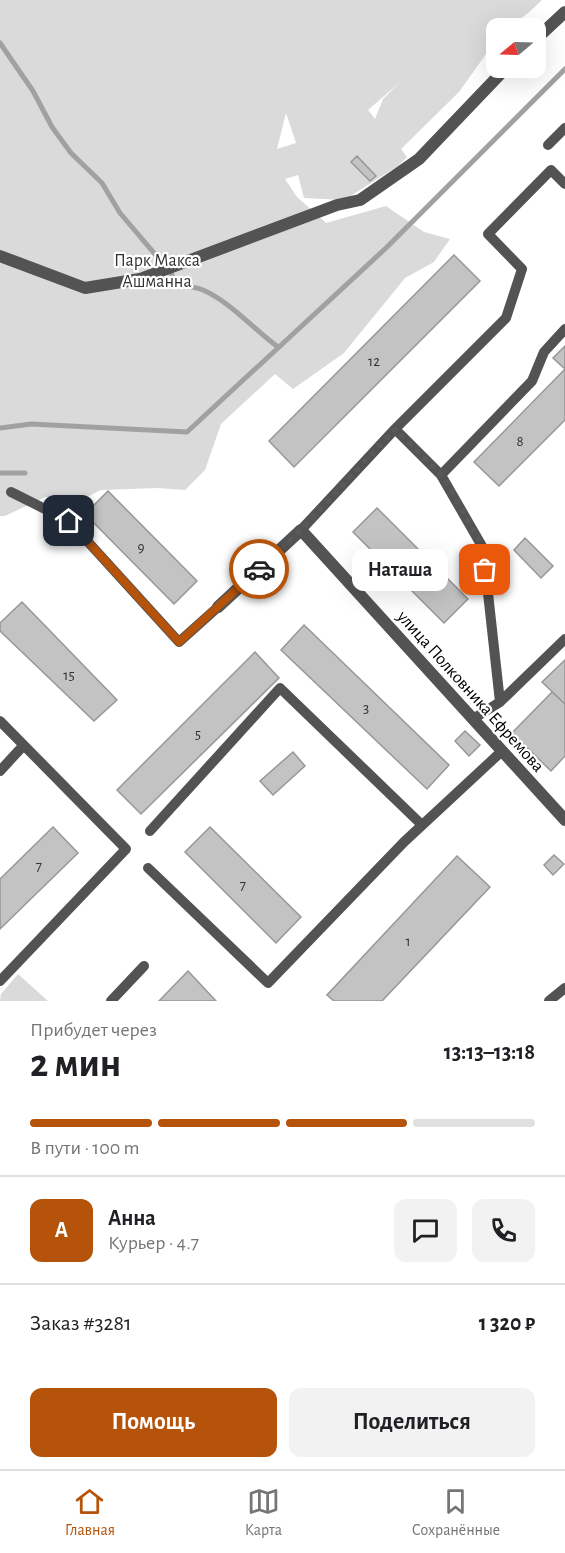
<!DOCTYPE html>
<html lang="ru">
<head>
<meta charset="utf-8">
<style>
  :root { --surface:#fff; --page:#f2f2f2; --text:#202124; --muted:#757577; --line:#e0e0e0; --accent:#b45309 }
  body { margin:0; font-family:"Alegreya Sans",sans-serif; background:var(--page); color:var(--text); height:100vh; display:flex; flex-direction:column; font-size:22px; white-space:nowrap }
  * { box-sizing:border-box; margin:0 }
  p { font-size:20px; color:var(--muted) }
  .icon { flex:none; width:33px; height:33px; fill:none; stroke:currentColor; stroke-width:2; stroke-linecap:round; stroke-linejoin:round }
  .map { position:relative; height:1001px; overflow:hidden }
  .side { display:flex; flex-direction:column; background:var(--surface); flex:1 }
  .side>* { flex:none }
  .needle { width:39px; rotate:251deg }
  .tools { position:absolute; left:486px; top:18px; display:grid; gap:12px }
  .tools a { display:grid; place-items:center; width:60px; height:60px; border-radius:12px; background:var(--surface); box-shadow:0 6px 24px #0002; font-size:30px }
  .pin { position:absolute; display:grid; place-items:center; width:51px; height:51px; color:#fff; margin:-26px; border-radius:12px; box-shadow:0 3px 9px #0006 }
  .courier { position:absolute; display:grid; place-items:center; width:60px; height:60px; margin:-30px; border:4px solid #b45309; border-radius:50%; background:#fff; color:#222; box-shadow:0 2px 8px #0007 }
  .bubble { position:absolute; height:42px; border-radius:12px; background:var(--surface); box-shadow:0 6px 24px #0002; font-size:20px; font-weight:700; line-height:42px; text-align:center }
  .headline em { font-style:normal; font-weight:700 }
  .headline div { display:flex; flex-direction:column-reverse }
  .headline { display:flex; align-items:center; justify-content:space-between; height:102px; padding:0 30px }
  h1 { font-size:39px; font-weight:700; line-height:45px }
  .bar { display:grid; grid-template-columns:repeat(4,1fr); gap:9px 6px; align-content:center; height:72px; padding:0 30px }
  .bar i { height:8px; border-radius:4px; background:var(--line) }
  .bar .selected { background:var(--accent) }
  .bar p { grid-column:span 4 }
  .line { display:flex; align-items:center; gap:15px; padding:0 30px; border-top:2px solid var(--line) }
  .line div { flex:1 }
  .round { display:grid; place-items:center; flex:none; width:63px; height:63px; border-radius:12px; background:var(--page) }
  .primary-button { display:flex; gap:12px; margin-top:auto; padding:12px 30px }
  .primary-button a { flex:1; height:69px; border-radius:12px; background:var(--accent); color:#fff; font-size:24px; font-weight:700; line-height:69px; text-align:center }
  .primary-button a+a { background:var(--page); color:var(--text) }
  .dock { display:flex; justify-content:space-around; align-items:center; height:84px; border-top:2px solid var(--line); background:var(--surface); font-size:16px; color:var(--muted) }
  .dock a { display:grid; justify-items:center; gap:3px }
  .dock .selected { color:var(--accent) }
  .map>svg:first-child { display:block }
  .green { fill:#dadada; fill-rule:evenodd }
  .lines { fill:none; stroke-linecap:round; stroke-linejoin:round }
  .stream { stroke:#a1a1a1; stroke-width:5 }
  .building { fill:#c3c3c3; stroke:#979797; stroke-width:1.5 }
  .lane { stroke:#535353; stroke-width:10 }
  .street { stroke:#535353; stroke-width:12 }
  .done { stroke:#595959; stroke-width:6; stroke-dasharray:0 10.8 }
  .route { stroke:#b45309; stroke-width:8 }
  .labels { text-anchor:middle; stroke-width:4.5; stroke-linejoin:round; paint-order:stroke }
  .number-label { font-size:15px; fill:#313131 }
  .park-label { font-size:18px; fill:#313131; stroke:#fff }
  .street-label { font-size:18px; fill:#000; stroke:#fff }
</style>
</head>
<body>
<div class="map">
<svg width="565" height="1001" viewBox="0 0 565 1001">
  <rect width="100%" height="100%" fill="#fff"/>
  <!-- green -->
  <path class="green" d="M0 0H542C531 11 513 28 496 28V40L459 92 401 149 407 157 398 166 344 200 304 198 298 175 285 179 297 197 326 223 386 206 424 232 450 239 434 262 405 278 344 353 293 389 275 374 221 424 205 470 185 490 157 488 101 490 83 499 45 497 5 516H0ZM399 83 383 99 375 119 368 110ZM286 113 296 143 277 149Z
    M18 974 48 1001H0L1 994Z"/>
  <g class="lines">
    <!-- stream -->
    <path class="stream" d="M0 43 33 91 52 127 71 153 102 183 120 213 171 273 176 284C185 286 195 287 203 290 232 303 253 329 278 347
      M0 428 31 424 187 432 386 248 565 69
      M0 473H25"/>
  </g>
  <!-- building -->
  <path class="building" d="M357 156 376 176 370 181 351 162Z
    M454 255 480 281 294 467 269 441Z
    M565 346V369L553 358Z
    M565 369V420L499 486 474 462Z
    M108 491 197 581 174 604 85 514Z
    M377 508 468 599 444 623 353 532Z
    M525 538 553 566 541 578 514 550Z
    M22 602 117 700 94 721 0 631V623Z
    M304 625 449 765 427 789 281 650Z
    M255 652 279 678 141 814 117 790Z
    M565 660V704L542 682Z
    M552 692 565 704V756L551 771 512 733Z
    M465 731 480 745 469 756 455 741Z
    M293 752 305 766 273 795 260 781Z
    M53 827 78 853 0 929V879Z
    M210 827 301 917 276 943 185 852Z
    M554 855 564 864 553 875 544 865Z
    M457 856 490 887 382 1001H334L327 995Z
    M188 971 216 1001H159Z"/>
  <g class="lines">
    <!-- lane -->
    <path class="lane" d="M548 145 565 128
      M441 475 395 429 506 318 522 269 488 234 551 170 565 184
      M11 492 69 521 179 642 218 607
      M301 530 395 429
      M500 702 483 548 441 475 532 381 544 352 565 329
      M473 719 500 702 565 639
      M0 721 126 849 0 981
      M0 771 23 746
      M150 831 280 688 422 825
      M148 868 268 983 404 842 502 751
      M111 1001 144 966
      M549 1001 565 988"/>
    <!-- street -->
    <path class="street" d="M536 39 565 12
      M0 256 85 288 140 279 337 205 360 200 419 159 506 68
      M218 607 301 530 565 820"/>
  </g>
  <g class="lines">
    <!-- done -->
    <path class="done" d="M259 569 301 530 395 429 441 475 447 483 483 548 485 570"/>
    <!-- route -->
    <path class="route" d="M69 521 179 642 259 569"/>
  </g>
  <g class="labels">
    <!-- number labels -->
    <g class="number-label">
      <text x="374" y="366">12</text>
      <text x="520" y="446">8</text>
      <text x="141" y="552">9</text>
      <text x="69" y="680">15</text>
      <text x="366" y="713">3</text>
      <text x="198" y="739">5</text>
      <text x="39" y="871">7</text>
      <text x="243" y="890">7</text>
      <text x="408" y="946">1</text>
    </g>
    <!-- park labels -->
    <g class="park-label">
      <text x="157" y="266">Парк Макса<tspan x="157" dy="21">Ашманна</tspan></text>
    </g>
    <!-- street labels -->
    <g class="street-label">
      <text transform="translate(471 691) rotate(48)" y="6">улица Полковника Ефремова</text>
    </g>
  </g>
</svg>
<div class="tools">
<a><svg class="needle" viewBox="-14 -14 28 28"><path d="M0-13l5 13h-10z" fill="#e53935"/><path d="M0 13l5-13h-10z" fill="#757577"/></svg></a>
</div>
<div class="pin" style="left:485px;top:570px;background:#ea580c"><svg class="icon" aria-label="bag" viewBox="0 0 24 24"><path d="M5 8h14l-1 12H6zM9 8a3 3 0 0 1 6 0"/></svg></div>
<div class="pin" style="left:69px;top:521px;background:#1f2937"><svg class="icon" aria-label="home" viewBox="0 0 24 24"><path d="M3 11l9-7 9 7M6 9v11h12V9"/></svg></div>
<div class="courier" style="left:259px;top:569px"><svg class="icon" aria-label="car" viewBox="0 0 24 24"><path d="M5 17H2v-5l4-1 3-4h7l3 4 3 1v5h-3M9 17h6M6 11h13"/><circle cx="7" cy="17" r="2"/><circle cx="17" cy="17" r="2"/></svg></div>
<div class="bubble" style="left:352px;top:549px;width:96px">Наташа</div>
</div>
<section class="side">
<div class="headline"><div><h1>2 мин</h1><p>Прибудет через</p></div><em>13:13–13:18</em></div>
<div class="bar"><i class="selected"></i><i class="selected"></i><i class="selected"></i><i></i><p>В пути · 100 m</p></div>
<div class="line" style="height:108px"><b class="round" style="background:var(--accent);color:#fff">А</b><div><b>Анна</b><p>Курьер · 4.7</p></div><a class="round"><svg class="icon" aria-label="chat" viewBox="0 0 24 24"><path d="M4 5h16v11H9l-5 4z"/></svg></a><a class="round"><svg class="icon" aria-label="phone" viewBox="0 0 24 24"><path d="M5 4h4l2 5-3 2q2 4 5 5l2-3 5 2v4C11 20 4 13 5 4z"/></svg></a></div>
<div class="line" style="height:78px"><div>Заказ #3281</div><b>1 320 ₽</b></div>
<div class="primary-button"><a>Помощь</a><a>Поделиться</a></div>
</section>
<nav class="dock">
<a class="selected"><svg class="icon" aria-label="home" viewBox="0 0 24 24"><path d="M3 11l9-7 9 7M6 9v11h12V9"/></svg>Главная</a>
<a><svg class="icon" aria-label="map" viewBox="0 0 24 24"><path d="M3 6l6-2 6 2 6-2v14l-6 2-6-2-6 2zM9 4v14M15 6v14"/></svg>Карта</a>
<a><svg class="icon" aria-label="saved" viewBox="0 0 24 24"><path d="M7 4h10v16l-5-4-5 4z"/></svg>Сохранённые</a>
</nav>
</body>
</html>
